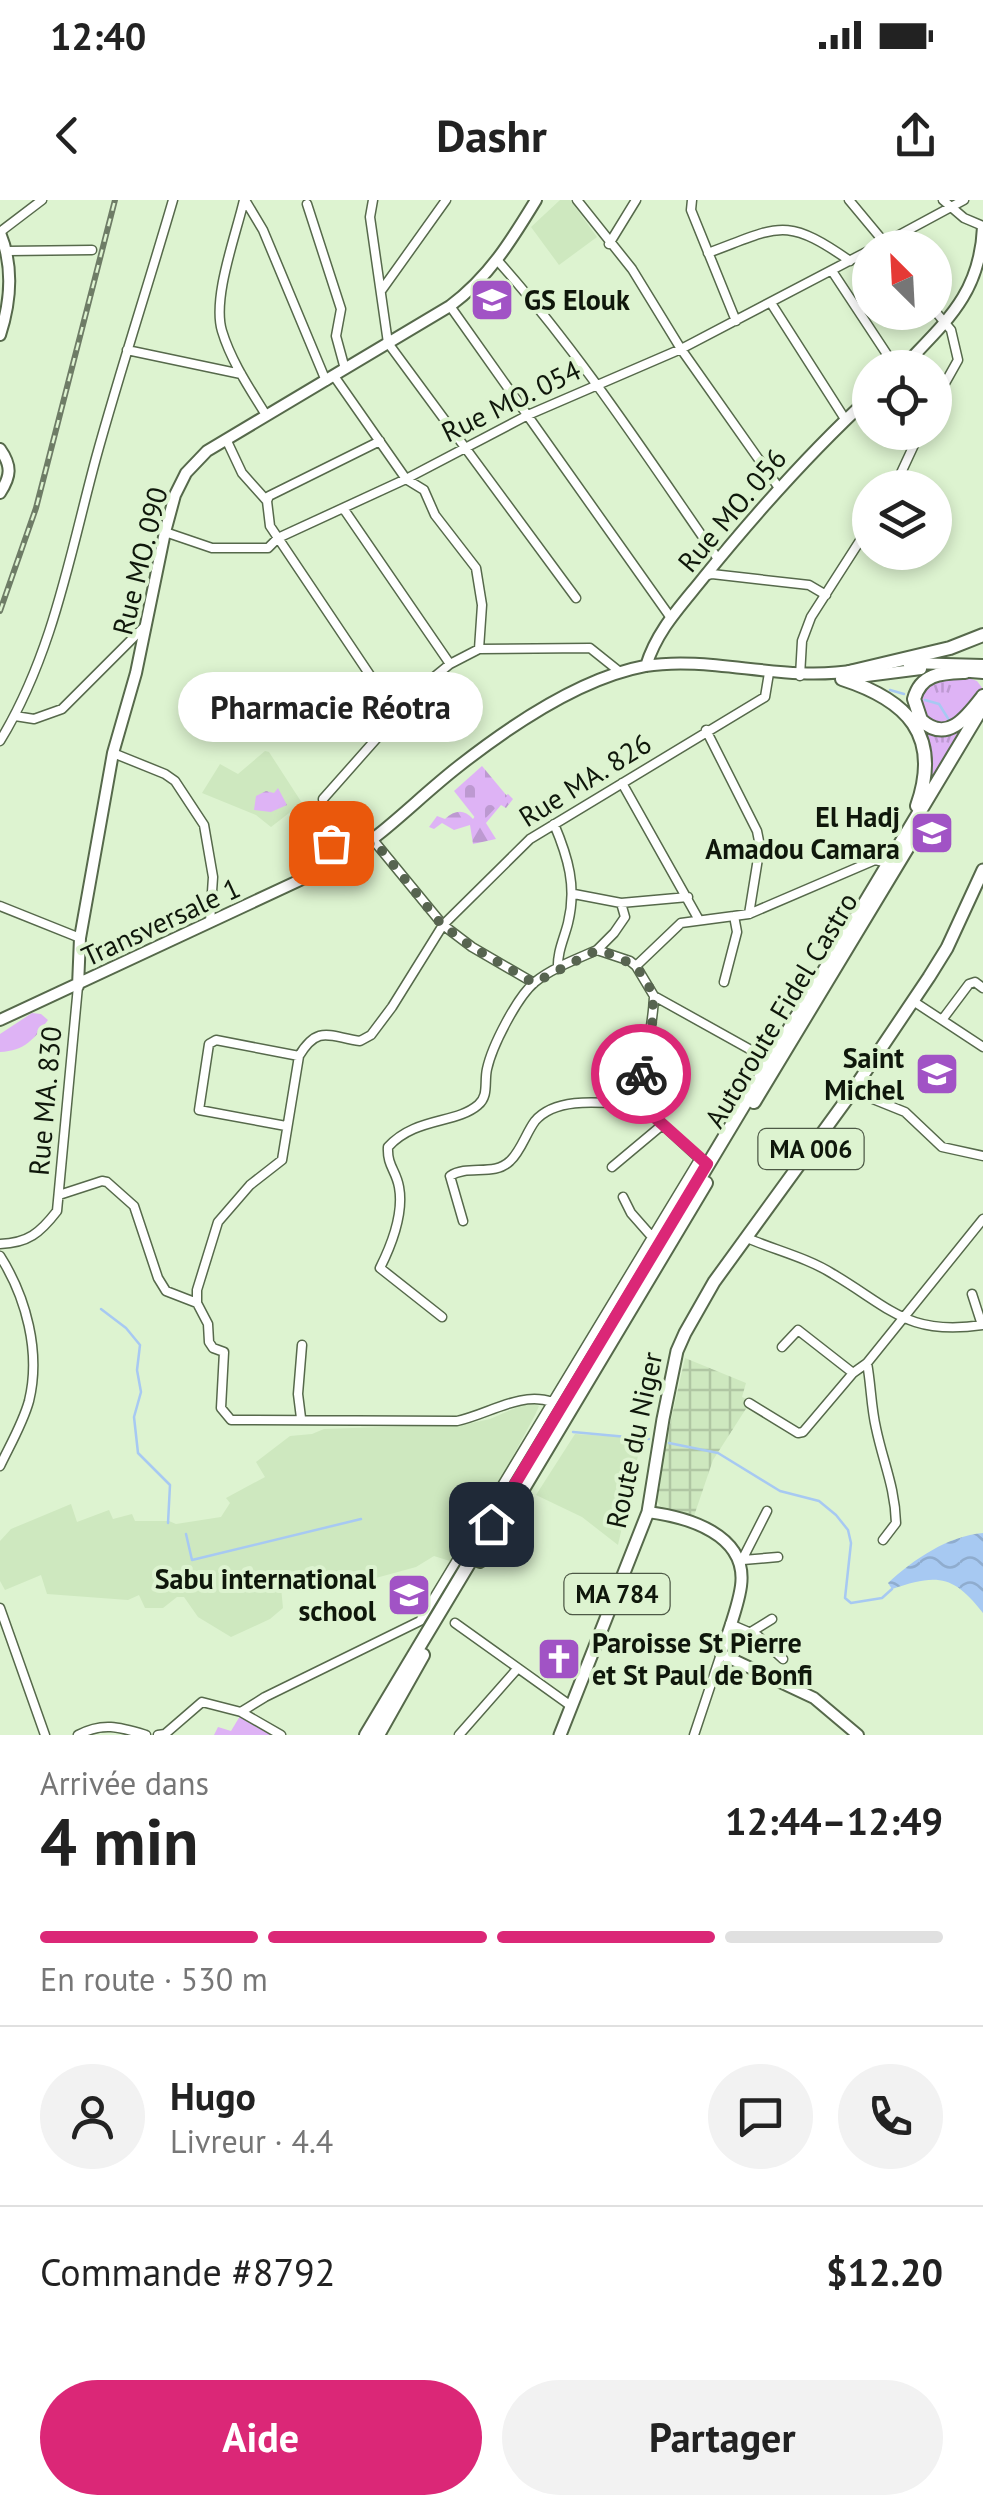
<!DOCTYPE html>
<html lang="fr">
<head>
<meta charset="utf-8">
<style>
  :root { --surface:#fff; --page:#f2f2f2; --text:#222; --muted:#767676; --line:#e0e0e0; --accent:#db2777 }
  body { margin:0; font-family:"PT Sans",sans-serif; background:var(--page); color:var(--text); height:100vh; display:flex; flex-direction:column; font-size:38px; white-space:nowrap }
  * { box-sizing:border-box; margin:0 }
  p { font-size:32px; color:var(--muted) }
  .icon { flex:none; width:55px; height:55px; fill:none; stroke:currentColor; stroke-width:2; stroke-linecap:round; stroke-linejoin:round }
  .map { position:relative; height:1535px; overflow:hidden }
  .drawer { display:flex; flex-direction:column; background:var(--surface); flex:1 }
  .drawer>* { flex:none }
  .needle { width:65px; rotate:336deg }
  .buttons { position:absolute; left:852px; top:30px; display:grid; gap:20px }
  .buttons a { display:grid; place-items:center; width:100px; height:100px; border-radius:50%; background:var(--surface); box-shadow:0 5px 15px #0003; font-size:50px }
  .pin { position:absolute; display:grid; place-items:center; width:85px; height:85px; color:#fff; margin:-42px; border-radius:20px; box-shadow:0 5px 15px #0006 }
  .courier { position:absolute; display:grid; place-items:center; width:100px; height:100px; margin:-50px; border:8px solid #db2777; border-radius:50%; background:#fff; color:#222; box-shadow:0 2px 12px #0007 }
  .bubble { position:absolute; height:70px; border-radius:35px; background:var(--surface); box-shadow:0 5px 15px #0003; font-size:32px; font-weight:700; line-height:70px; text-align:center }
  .summary em { font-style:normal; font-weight:700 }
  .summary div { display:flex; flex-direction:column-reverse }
  .summary { display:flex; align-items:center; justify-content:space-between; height:170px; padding:0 40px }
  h1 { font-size:65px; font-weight:700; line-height:75px }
  .bar { display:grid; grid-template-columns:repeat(4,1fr); gap:15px 10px; align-content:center; height:120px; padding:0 40px }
  .bar i { height:12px; border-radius:8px; background:var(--line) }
  .bar .on { background:var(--accent) }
  .bar p { grid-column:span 4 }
  .line { display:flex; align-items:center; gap:25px; padding:0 40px; border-top:2px solid var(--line) }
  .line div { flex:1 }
  .round { display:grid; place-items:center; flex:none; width:105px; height:105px; border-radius:52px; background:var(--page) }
  .button { display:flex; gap:20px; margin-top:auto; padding:20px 40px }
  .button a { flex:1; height:115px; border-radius:60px; background:var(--accent); color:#fff; font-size:40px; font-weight:700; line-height:115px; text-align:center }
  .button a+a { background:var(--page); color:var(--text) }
  .status { display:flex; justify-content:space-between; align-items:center; height:70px; padding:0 50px; background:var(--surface); direction:ltr }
  .status svg { height:28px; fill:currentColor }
  header { display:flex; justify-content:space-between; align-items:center; height:130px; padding:0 40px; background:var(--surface); font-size:45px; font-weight:700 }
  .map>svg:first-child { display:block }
  .built { fill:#cee8bf }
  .industrial { fill:url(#industrial-grid) }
  .grass { fill:url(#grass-tufts) }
  .forest { fill:url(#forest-firs) }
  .cemetery { fill:url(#cemetery-stones) }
  .park { fill:#deb3f5 }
  .water { fill:url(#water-waves) }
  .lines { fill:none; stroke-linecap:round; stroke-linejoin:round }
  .stream { stroke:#a7c9f2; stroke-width:2.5 }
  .street-casing { stroke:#56694b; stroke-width:11 }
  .secondary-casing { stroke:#56694b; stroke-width:14 }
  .primary-casing { stroke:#56694b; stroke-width:15 }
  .highway-casing { stroke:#56694b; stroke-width:16 }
  .street { stroke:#fff; stroke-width:8 }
  .secondary { stroke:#fff; stroke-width:10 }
  .primary { stroke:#fff; stroke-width:11 }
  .highway { stroke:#fff; stroke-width:12 }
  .rail-casing { stroke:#6e7c66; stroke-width:6 }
  .rail { stroke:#ddf3d0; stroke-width:2.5; stroke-dasharray:8; stroke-linecap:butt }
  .done { stroke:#576450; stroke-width:10; stroke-dasharray:0 18 }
  .route { stroke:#db2777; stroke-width:12 }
  .labels { text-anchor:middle; stroke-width:8; stroke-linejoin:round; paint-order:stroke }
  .shield { fill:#ddf3d0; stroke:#4d5946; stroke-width:2.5 }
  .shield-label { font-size:25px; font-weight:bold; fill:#0f170b }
  .poi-label { font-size:28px; font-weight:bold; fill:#0f170b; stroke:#ddf3d0; text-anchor:end }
  .street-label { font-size:28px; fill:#0f170b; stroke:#ddf3d0 }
</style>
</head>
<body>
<div class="status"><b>12:40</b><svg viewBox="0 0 49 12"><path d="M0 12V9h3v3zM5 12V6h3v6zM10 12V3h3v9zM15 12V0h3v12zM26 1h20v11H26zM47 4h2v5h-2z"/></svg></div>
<header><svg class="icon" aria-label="back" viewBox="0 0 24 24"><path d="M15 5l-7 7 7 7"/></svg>Dashr<svg class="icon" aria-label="share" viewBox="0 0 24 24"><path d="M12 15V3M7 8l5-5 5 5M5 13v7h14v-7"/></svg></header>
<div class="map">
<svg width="983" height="1535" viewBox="0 0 983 1535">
  <defs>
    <pattern id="industrial-grid" width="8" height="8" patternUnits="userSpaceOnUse" patternTransform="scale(2.5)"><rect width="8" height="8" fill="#cee8bf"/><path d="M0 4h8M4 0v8" fill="none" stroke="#b0c6a3"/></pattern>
    <pattern id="grass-tufts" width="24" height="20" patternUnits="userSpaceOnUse" patternTransform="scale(2.5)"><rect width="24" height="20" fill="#deb3f5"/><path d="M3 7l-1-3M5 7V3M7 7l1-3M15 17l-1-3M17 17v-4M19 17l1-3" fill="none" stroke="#bd99d1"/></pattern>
    <pattern id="forest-firs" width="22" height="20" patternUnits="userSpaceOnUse" patternTransform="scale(2.5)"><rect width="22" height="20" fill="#deb3f5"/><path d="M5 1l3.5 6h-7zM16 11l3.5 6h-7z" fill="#bd99d1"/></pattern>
    <pattern id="cemetery-stones" width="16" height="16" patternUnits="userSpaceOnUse" patternTransform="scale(2.5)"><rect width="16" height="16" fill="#deb3f5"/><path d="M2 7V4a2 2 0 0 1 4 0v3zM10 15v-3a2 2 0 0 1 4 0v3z" fill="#bd99d1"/></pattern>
    <pattern id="water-waves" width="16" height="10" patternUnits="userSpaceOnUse" patternTransform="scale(2.5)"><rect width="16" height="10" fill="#a7c9f2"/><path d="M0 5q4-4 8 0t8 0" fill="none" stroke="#8facce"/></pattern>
  </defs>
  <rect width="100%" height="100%" fill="#ddf3d0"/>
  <!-- built -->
  <path class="built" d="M560 0H570L597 37 559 65 531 27Z
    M265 551 269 552 302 603 271 627 256 615 202 593 220 564 238 574Z
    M529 1202 539 1206 535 1215 456 1363 434 1356 416 1367 343 1387 339 1379 323 1370 280 1377 283 1408 270 1419 231 1437 198 1417 184 1397H177L163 1408H145L139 1395 128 1400 47 1394 41 1375 5 1390 0 1381V1341L11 1329 71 1304 77 1322 109 1310 113 1319 132 1314 135 1321H169L176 1324 221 1317 230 1303 226 1298 265 1277 256 1262 290 1236 312 1234 324 1229 467 1224 490 1219Z
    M575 1234 642 1238 618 1345 582 1317 536 1295Z"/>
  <!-- industrial -->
  <path class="industrial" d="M685 1158 746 1183 742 1197 751 1201 713 1260 694 1316 663 1311 654 1295Z"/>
  <!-- grass -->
  <path class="grass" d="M963 476 977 481 983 489 960 518 949 527 929 524 919 495 932 479Z
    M971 519 929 584 919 525 927 530Z"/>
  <!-- forest -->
  <path class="forest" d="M278 588 287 605 271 612 254 610 256 596 266 591 274 593Z
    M508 594 513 599 506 608 501 605 486 623 496 639 473 644 470 625 454 630 442 623 434 629 429 627 437 616 445 619C455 610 464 609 473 619L477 613Z
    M32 813 41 814 48 820C34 839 25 851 0 852V834Z"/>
  <!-- cemetery -->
  <path class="cemetery" d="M482 566 507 596 480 624 454 591Z"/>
  <!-- park -->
  <path class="park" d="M240 1516 271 1535H214L218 1527 231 1531Z"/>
  <!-- water -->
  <path class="water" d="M983 1333V1413C953 1374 936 1374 892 1389L888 1383C914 1359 948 1336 983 1333Z"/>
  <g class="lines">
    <!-- stream -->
    <path class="stream" d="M890 490 904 494
      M925 500 939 504 949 520
      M101 1109 126 1128 140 1145 137 1170 141 1192 134 1217 138 1253 170 1285 168 1323
      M573 1232 649 1239
      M669 1243 718 1253 780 1291 819 1301 836 1315 848 1330 851 1343 845 1398 851 1403 882 1398 892 1389
      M186 1334 192 1360 361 1319"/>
    <defs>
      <path id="street" d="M244 0C236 35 212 98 222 131 231 161 250 189 266 215
        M245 0 263 30 326 181
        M373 0 370 17 388 143 576 398
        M577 0 632 69 681 149 779 288
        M692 0 691 10 736 121
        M849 0 889 48
        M943 0 964 18 983 26
        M307 4 341 109 336 136 345 169
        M0 32 42 0
        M609 44 636 0
        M875 48 964 0
        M8 51 92 50
        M708 53C779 27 784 15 850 61
        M498 61C580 153 648 258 718 359
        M832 71 896 168
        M381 91 446 0
        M771 103 845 219
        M450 106 671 418
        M935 111 951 130 958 160 935 201
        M127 150 241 174
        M334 176 406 279 424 290 435 315 476 368 482 405 479 449
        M226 239 242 273 267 301 270 326 398 517
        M894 288 920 232
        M267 301 269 296 380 241
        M343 308 450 464
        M165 332 212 348H268L278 338 406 279 528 215 681 149 870 50
        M705 376 712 374 809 385 826 395
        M800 476 802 441 811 417 870 325
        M15 516 34 519 62 509 145 426
        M706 530 757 631 760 646 749 714
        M0 541C53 454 70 354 96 258 120 171 148 86 173 0
        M113 553 165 574 175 581 204 625 213 677 210 722
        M622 583 699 720
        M554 624C568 657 577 687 568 723 564 739 557 752 558 769
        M374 641 443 725 472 747 534 783
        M341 661 331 643 323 599 423 486 450 464 479 449 590 448 620 472
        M574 694 621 703 688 697
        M0 706 80 738
        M597 750 614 733 625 717 621 703
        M636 766 681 723 749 714 875 660 888 663
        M636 766 654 796 769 860
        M724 782 737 732 734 716
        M983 788 975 782 969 784 942 820 983 847
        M913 801 942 820
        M853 891 905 912 942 947 983 956
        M641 905C640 868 653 834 654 796
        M286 926 199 910 209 844 216 840 299 856
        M612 967 661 926
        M59 995 102 981 107 982 134 1006 158 1078 166 1091 197 1103
        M623 997 631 1013 653 1038
        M463 1021 450 976C468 964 494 977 510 961 521 951 526 933 535 921 558 894 610 904 641 905L701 960
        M747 1038C775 1050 808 1058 833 1074 892 1109 908 1136 983 1125
        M0 1044C28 1043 40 1033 57 1011L78 786
        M0 1056C26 1097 41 1152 29 1201 23 1223 10 1245 0 1266
        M972 1094 982 1125
        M442 1117 380 1068C392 1044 404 1014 399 987 396 970 387 966 388 947 415 917 456 924 478 905 489 896 484 882 487 869 492 846 517 797 535 782 552 768 577 759 597 750L630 761 636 766
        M782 1147 798 1130 853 1173
        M867 1163C871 1184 871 1207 876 1228 883 1262 895 1287 896 1323L883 1340
        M552 1202C521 1191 489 1214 457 1221L231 1220 221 1208 224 1152 213 1148 209 1142 208 1124 197 1103V1090L218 1022 250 985 282 960 299 856C318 824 330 837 360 841L371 835 392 807 443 725 530 639 765 497 769 473
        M749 1203 798 1233 803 1232 853 1173 867 1163 983 1019
        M301 1218 298 1194 302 1145
        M743 1360 778 1357
        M740 1364 767 1311
        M0 1408 45 1535
        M455 1423 571 1506
        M730 1424 758 1436 783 1459
        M751 1432 772 1419
        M241 1512 265 1497 420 1421 700 958
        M78 1535C103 1522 119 1527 146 1535
        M158 1535 165 1534 202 1502 241 1512 281 1535
        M459 1535 517 1469
        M694 1535 721 1454"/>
      <path id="secondary" d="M0 33C14 67 11 101 0 135
        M902 168C945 122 980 95 983 27
        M0 249C12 266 11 276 0 293
        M908 463 983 465
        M646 466C657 430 681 406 704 377 756 313 809 253 870 197
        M958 471 983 473
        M843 479 921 469
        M78 786 80 738 113 553 136 473 165 332 175 295 186 273 207 251 450 106C489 77 511 41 536 0
        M0 820 341 661C385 634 418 598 459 566 510 526 580 478 645 466 713 455 783 483 857 470
        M648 1312C687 1317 748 1334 741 1386 738 1408 728 1432 721 1454L814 1498 858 1535"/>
      <path id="primary" d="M560 1535 648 1312 663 1219 677 1151 685 1133 714 1082 847 899 929 777 947 748 983 670"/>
      <path id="highway" d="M849 472 950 448 983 435
        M965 472C942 473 921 473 914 499L921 520C947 544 967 517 983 496
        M842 479C907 500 942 535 917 606
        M754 902 917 632
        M480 1361 706 983
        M366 1535 983 506
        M378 1535 423 1455"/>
    </defs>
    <!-- street casing -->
    <use href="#street" class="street-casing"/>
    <!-- secondary casing -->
    <use href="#secondary" class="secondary-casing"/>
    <!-- primary casing -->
    <use href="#primary" class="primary-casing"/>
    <!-- highway casing -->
    <use href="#highway" class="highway-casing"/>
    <!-- street -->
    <use href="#street" class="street"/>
    <!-- secondary -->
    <use href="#secondary" class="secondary"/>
    <!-- primary -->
    <use href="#primary" class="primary"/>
    <!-- highway -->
    <use href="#highway" class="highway"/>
    <defs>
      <path id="rail" d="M0 411 36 308 115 0"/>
    </defs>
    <!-- rail casing -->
    <use href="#rail" class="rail-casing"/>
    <!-- rail -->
    <use href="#rail" class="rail"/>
  </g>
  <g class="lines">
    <!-- done -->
    <path class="done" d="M331 643 341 661 374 641 442 725 472 747 534 783 597 750C670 769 656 815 641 874"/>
    <!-- route -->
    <path class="route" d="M491 1324 707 964 641 905V874"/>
  </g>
  <!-- icons -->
  <defs>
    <symbol id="school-square" viewBox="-11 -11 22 22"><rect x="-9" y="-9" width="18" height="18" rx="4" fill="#a153c5" stroke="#ddf3d0"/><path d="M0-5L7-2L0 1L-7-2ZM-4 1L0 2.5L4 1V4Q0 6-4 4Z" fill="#fff"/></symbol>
    <symbol id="university-square" viewBox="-11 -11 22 22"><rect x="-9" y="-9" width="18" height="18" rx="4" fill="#a153c5" stroke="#ddf3d0"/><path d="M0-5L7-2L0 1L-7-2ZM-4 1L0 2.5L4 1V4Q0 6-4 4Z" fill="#fff"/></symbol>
    <symbol id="church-square" viewBox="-11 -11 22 22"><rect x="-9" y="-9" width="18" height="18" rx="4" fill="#a153c5" stroke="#ddf3d0"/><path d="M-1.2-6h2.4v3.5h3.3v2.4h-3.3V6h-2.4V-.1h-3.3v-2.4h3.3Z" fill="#fff"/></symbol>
  </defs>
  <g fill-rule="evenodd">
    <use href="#school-square" x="467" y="75" width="50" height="50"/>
    <use href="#university-square" x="907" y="608" width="50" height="50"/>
    <use href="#school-square" x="912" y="849" width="50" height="50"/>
    <use href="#school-square" x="384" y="1370" width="50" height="50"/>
    <use href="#church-square" x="534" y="1434" width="50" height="50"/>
  </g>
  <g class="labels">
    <!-- shield labels -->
    <g class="shield">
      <rect x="758.5" y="929" width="105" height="40" rx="8"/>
      <rect x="564.5" y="1374" width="105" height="40" rx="8"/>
    </g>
    <g class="shield-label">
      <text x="811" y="958">MA 006</text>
      <text x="617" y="1403">MA 784</text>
    </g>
    <!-- poi labels -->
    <g class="poi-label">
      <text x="524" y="110" text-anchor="start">GS Elouk</text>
      <text x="900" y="627">El Hadj<tspan x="900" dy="32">Amadou Camara</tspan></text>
      <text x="904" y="868">Saint<tspan x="904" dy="32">Michel</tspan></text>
      <text x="376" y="1389">Sabu international<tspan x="376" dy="32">school</tspan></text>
      <text x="592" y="1453" text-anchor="start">Paroisse St Pierre<tspan x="592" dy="32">et St Paul de Bonfi</tspan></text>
    </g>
    <!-- street labels -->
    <g class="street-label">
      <text transform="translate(511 201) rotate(-26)" y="10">Rue MO. 054</text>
      <text transform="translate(732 310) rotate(-50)" y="10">Rue MO. 056</text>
      <text transform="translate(140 361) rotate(-76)" y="10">Rue MO. 090</text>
      <text transform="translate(585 580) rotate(-32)" y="10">Rue MA. 826</text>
      <text transform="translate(161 722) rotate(-25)" y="10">Transversale 1</text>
      <text transform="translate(781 810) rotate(-59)" y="10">Autoroute Fidel Castro</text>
      <text transform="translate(45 901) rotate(-85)" y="10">Rue MA. 830</text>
      <text transform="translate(634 1240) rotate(-78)" y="10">Route du Niger</text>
    </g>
  </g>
</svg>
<div class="buttons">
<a><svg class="needle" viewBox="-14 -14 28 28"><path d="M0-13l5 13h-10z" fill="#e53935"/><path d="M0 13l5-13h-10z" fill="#767676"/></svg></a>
<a><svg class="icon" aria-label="locate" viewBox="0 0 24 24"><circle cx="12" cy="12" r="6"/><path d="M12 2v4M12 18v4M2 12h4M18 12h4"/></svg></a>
<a><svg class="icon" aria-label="layers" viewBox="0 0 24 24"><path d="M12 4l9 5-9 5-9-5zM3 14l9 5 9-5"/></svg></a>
</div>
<div class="pin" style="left:331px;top:643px;background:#ea580c"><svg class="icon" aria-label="bag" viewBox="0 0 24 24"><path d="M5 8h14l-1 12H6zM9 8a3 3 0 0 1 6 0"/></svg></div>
<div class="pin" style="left:491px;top:1324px;background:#1f2937"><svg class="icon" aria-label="home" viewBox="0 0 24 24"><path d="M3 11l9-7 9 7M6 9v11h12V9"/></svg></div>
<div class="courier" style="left:641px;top:874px"><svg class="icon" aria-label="bike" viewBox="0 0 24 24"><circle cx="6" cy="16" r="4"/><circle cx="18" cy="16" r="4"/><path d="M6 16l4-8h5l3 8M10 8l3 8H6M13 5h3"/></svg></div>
<div class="bubble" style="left:178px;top:472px;width:305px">Pharmacie Réotra</div>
</div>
<section class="drawer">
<div class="summary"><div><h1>4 min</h1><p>Arrivée dans</p></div><em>12:44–12:49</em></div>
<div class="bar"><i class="on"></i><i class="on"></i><i class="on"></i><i></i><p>En route · 530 m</p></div>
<div class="line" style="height:180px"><a class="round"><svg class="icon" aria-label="person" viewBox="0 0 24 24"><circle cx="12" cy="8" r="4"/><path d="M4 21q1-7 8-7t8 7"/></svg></a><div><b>Hugo</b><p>Livreur · 4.4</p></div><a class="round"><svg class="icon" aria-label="chat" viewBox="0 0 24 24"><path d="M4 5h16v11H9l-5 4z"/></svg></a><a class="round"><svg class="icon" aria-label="phone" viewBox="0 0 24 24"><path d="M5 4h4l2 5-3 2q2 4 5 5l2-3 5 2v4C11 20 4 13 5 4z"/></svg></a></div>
<div class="line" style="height:130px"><div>Commande #8792</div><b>$12.20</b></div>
<div class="button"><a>Aide</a><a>Partager</a></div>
</section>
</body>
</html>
